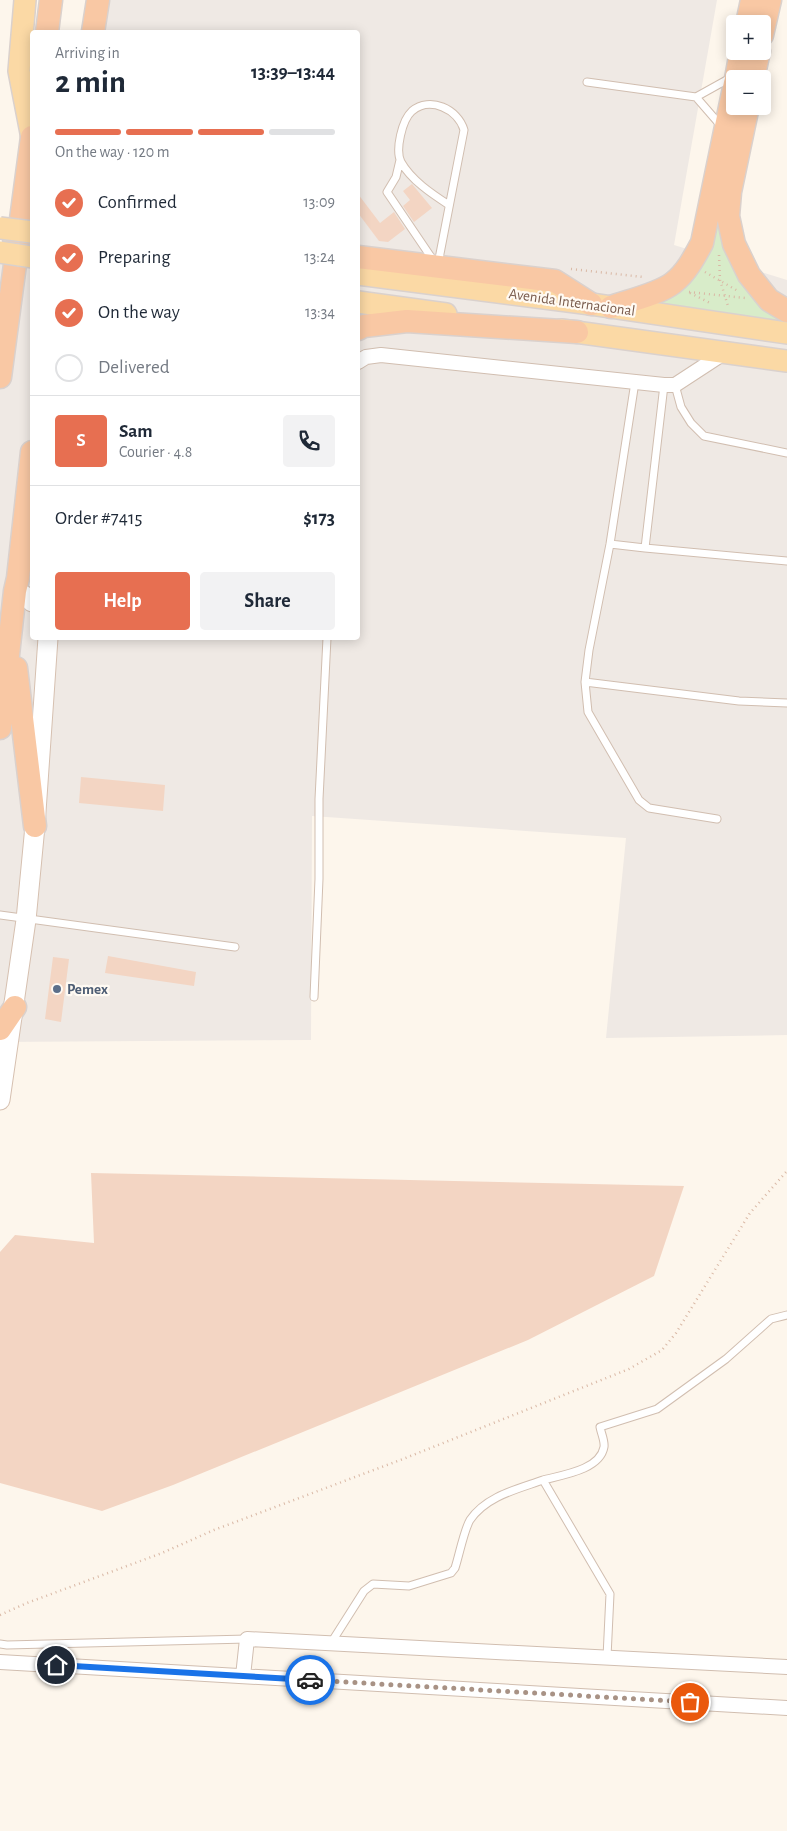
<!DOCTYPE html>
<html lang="en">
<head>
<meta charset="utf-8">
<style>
  :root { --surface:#fff; --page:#f2f2f3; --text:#1f2937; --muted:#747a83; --line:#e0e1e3; --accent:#e76f51 }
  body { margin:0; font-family:"Alegreya Sans",sans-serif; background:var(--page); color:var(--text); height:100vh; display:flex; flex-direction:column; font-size:19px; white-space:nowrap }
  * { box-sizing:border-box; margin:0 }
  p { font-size:16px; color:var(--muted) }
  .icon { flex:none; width:28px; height:28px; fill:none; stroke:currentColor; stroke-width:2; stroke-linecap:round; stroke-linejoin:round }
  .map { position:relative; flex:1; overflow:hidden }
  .side { position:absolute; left:30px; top:30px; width:330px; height:610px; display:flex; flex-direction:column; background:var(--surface); border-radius:5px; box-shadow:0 2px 12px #0003 }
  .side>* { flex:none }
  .tools { position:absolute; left:726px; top:15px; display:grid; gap:10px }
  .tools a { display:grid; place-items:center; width:45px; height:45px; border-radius:5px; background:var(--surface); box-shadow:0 2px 12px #0003; font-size:25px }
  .pin { position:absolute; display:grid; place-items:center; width:42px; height:42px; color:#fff; margin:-21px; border:2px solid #fff; border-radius:50%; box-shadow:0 1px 5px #0007 }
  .courier { position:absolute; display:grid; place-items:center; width:50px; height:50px; margin:-25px; border:4px solid #1a73e8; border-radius:50%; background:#fff; color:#222; box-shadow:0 1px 6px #0007 }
  .overview em { font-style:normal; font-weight:700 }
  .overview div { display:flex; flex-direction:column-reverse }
  .overview { display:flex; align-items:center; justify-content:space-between; height:85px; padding:0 25px }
  h1 { font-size:32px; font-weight:700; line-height:38px }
  .bar { display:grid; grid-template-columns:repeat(4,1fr); gap:8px 5px; align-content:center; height:60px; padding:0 25px }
  .bar i { height:6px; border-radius:4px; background:var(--line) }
  .bar .active { background:var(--accent) }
  .bar p { grid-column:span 4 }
  .line { display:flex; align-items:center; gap:12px; padding:0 25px; border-top:1px solid var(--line) }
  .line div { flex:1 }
  .round { display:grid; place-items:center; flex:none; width:52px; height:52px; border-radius:5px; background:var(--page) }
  ol { padding:0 25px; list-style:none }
  li { display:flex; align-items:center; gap:15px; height:55px }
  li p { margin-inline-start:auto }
  li .icon { padding:5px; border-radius:50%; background:var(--accent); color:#fff; stroke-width:4 }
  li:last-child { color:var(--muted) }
  li i { width:28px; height:28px; border:2px solid var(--line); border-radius:50% }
  .button { display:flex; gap:10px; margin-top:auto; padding:10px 25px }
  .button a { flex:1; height:58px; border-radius:5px; background:var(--accent); color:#fff; font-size:20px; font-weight:700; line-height:58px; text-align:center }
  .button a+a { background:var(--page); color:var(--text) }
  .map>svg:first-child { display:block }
  .industrial { fill:#efe9e4 }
  .green { fill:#d8ecc9 }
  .building { fill:#f3d5c3 }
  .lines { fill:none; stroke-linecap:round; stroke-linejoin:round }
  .service-casing { stroke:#d1beb0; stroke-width:9 }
  .minor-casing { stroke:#d1beb0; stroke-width:16 }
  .secondary-casing { stroke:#d6c0b0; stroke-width:21 }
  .primary-casing { stroke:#dad1cd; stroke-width:24 }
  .trunk-casing { stroke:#dad1cd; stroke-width:25 }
  .path { stroke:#d9b8a5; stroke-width:2.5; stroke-dasharray:1 4; stroke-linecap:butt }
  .service { stroke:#fff; stroke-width:7 }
  .minor { stroke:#fff; stroke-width:14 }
  .secondary { stroke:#fff; stroke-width:19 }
  .primary { stroke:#fbd9a5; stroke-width:21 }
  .trunk { stroke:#f9c8a4; stroke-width:22 }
  .primary-bridge-casing { stroke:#dad1cd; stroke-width:24; stroke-linecap:butt }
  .primary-bridge { stroke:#fbd9a5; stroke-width:21 }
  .done { stroke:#a89285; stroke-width:5; stroke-dasharray:0 9 }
  .route { stroke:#1a73e8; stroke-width:6 }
  .service-dot { fill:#5c6f8a; stroke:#fffaf3; stroke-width:2 }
  .labels { text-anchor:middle; stroke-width:4.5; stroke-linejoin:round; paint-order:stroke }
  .street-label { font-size:15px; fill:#7a5c4d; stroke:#fffaf3 }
  .service-label { font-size:15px; font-weight:bold; fill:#4e5e75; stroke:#fffaf3; text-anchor:start }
</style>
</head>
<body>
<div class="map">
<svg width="787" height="1831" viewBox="0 0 787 1831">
  <rect width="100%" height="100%" fill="#fdf6ec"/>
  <!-- industrial -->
  <path class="industrial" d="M88 0H717L674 245 787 280V1035L606 1038 626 838 312 816 311 1040 0 1042V256L23 258 32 220V638H358V32H80Z"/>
  <!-- green -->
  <path class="green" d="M718 204 785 321V323L653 303C673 301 689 285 699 269Z"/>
  <!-- building -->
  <path class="building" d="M412 184 432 208 414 222 403 206 410 200 403 191Z
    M358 194 380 223 394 212 405 229 388 242 379 241 358 213Z
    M81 777 165 785 163 811 79 803Z
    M108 956 196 972 194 986 105 973Z
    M53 957 69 959 61 1022 45 1019Z
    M91 1173 684 1186 654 1276 528 1340 173 1485 102 1511 0 1483V1252L15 1235 94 1243Z"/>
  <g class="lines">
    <defs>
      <path id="service" d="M587 82 696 97 732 77
        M696 97 722 127
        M400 160 396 177 387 192 433 260
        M438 264 464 130C458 109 430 96 412 111 402 120 395 150 401 162 411 180 432 194 449 205
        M635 382 610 544 589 650 585 682 588 712 639 800 649 808 717 819
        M675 385 681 407 691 423 704 436 787 453
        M610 544 645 548 787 561
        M645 548 664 385
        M585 682 739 701 787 703
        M0 915 235 947
        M314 997 319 879V799L327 638
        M331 1643 364 1591 373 1584 409 1586 451 1573 455 1568C459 1556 464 1530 470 1520 486 1496 518 1489 543 1480
        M0 1644 7 1645 247 1639
        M607 1657 610 1594 543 1480C562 1475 600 1470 604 1447 605 1441 601 1433 600 1427L657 1409 726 1359 771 1319 787 1315"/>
      <path id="minor" d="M358 362 366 357 381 355 664 385H675L724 353
        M0 1662 787 1708
        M243 1676 247 1639 787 1667"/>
      <path id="secondary" d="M15 591 29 598 32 602
        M0 1100 26 920 35 826 48 638"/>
      <path id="primary" d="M25 0 19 71 32 138
        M358 274 591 304 787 333
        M358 302 446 314
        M561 330 787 361"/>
      <path id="trunk" d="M747 24 752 0
        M47 32 51 0
        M93 32 98 0
        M762 35 770 0
        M736 79 741 51
        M753 79 759 51
        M748 106 730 192 728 216 734 244 749 275 769 300 787 311
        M358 257 555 281 591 304
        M611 307C628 301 659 294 673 283 686 273 694 258 702 243L735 83
        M358 329 364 326 407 321 577 332
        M0 377 32 137
        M16 668 35 826
        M0 728 15 591 18 578 32 452
        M0 1029 15 1007"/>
    </defs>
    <!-- service casing -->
    <use href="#service" class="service-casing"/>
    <!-- minor casing -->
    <use href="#minor" class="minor-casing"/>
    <!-- secondary casing -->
    <use href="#secondary" class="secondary-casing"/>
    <!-- primary casing -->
    <use href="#primary" class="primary-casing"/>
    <!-- trunk casing -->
    <use href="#trunk" class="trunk-casing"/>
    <!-- path -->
    <path class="path" d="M719 255 720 280 728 306
      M571 269 643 277
      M705 272 738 291
      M689 292 745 298
      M690 293 710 303
      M0 1615 27 1603 162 1553 214 1530 403 1459 629 1369 662 1350 676 1333 750 1213 787 1171"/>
    <!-- service -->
    <use href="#service" class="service"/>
    <!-- minor -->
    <use href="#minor" class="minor"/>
    <!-- secondary -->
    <use href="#secondary" class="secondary"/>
    <!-- primary -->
    <use href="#primary" class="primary"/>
    <!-- trunk -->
    <use href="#trunk" class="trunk"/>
    <defs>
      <path id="primary-bridge" d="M0 228 32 232
        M0 252 32 257"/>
    </defs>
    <!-- primary-bridge casing -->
    <use href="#primary-bridge" class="primary-bridge-casing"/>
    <!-- primary-bridge -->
    <use href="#primary-bridge" class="primary-bridge"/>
  </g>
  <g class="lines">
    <!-- done -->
    <path class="done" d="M310 1680 690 1702"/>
    <!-- route -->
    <path class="route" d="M56 1665 310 1680"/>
  </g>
  <!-- markers -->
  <circle class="service-dot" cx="57" cy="989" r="5"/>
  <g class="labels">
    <!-- street labels -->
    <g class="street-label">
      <text transform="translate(572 302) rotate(8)" y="5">Avenida Internacional</text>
    </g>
    <!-- service labels -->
    <g class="service-label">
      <text x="67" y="994">Pemex</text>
    </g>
  </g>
</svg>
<div class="tools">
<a>+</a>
<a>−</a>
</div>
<div class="pin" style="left:690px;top:1702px;background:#ea580c"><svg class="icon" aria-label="bag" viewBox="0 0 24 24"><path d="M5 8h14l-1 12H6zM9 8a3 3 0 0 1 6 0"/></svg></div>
<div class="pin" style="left:56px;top:1665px;background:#1f2937"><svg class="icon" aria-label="home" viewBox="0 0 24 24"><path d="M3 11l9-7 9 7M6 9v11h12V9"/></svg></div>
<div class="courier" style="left:310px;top:1680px"><svg class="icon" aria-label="car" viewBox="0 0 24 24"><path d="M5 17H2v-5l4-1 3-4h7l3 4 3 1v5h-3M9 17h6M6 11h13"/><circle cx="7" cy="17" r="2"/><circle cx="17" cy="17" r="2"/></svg></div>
<section class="side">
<div class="overview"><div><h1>2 min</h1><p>Arriving in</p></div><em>13:39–13:44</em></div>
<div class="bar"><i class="active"></i><i class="active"></i><i class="active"></i><i></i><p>On the way · 120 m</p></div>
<ol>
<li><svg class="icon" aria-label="check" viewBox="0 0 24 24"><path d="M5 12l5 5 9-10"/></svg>Confirmed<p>13:09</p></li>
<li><svg class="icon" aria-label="check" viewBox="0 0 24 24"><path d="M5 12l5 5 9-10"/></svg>Preparing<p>13:24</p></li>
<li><svg class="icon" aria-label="check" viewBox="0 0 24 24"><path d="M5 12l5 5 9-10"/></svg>On the way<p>13:34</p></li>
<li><i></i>Delivered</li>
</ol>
<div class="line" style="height:90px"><b class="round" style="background:var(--accent);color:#fff">S</b><div><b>Sam</b><p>Courier · 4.8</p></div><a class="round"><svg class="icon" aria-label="phone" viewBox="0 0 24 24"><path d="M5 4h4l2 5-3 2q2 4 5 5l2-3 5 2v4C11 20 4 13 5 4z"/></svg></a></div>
<div class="line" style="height:65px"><div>Order #7415</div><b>$173</b></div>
<div class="button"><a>Help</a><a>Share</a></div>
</section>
</div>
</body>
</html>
